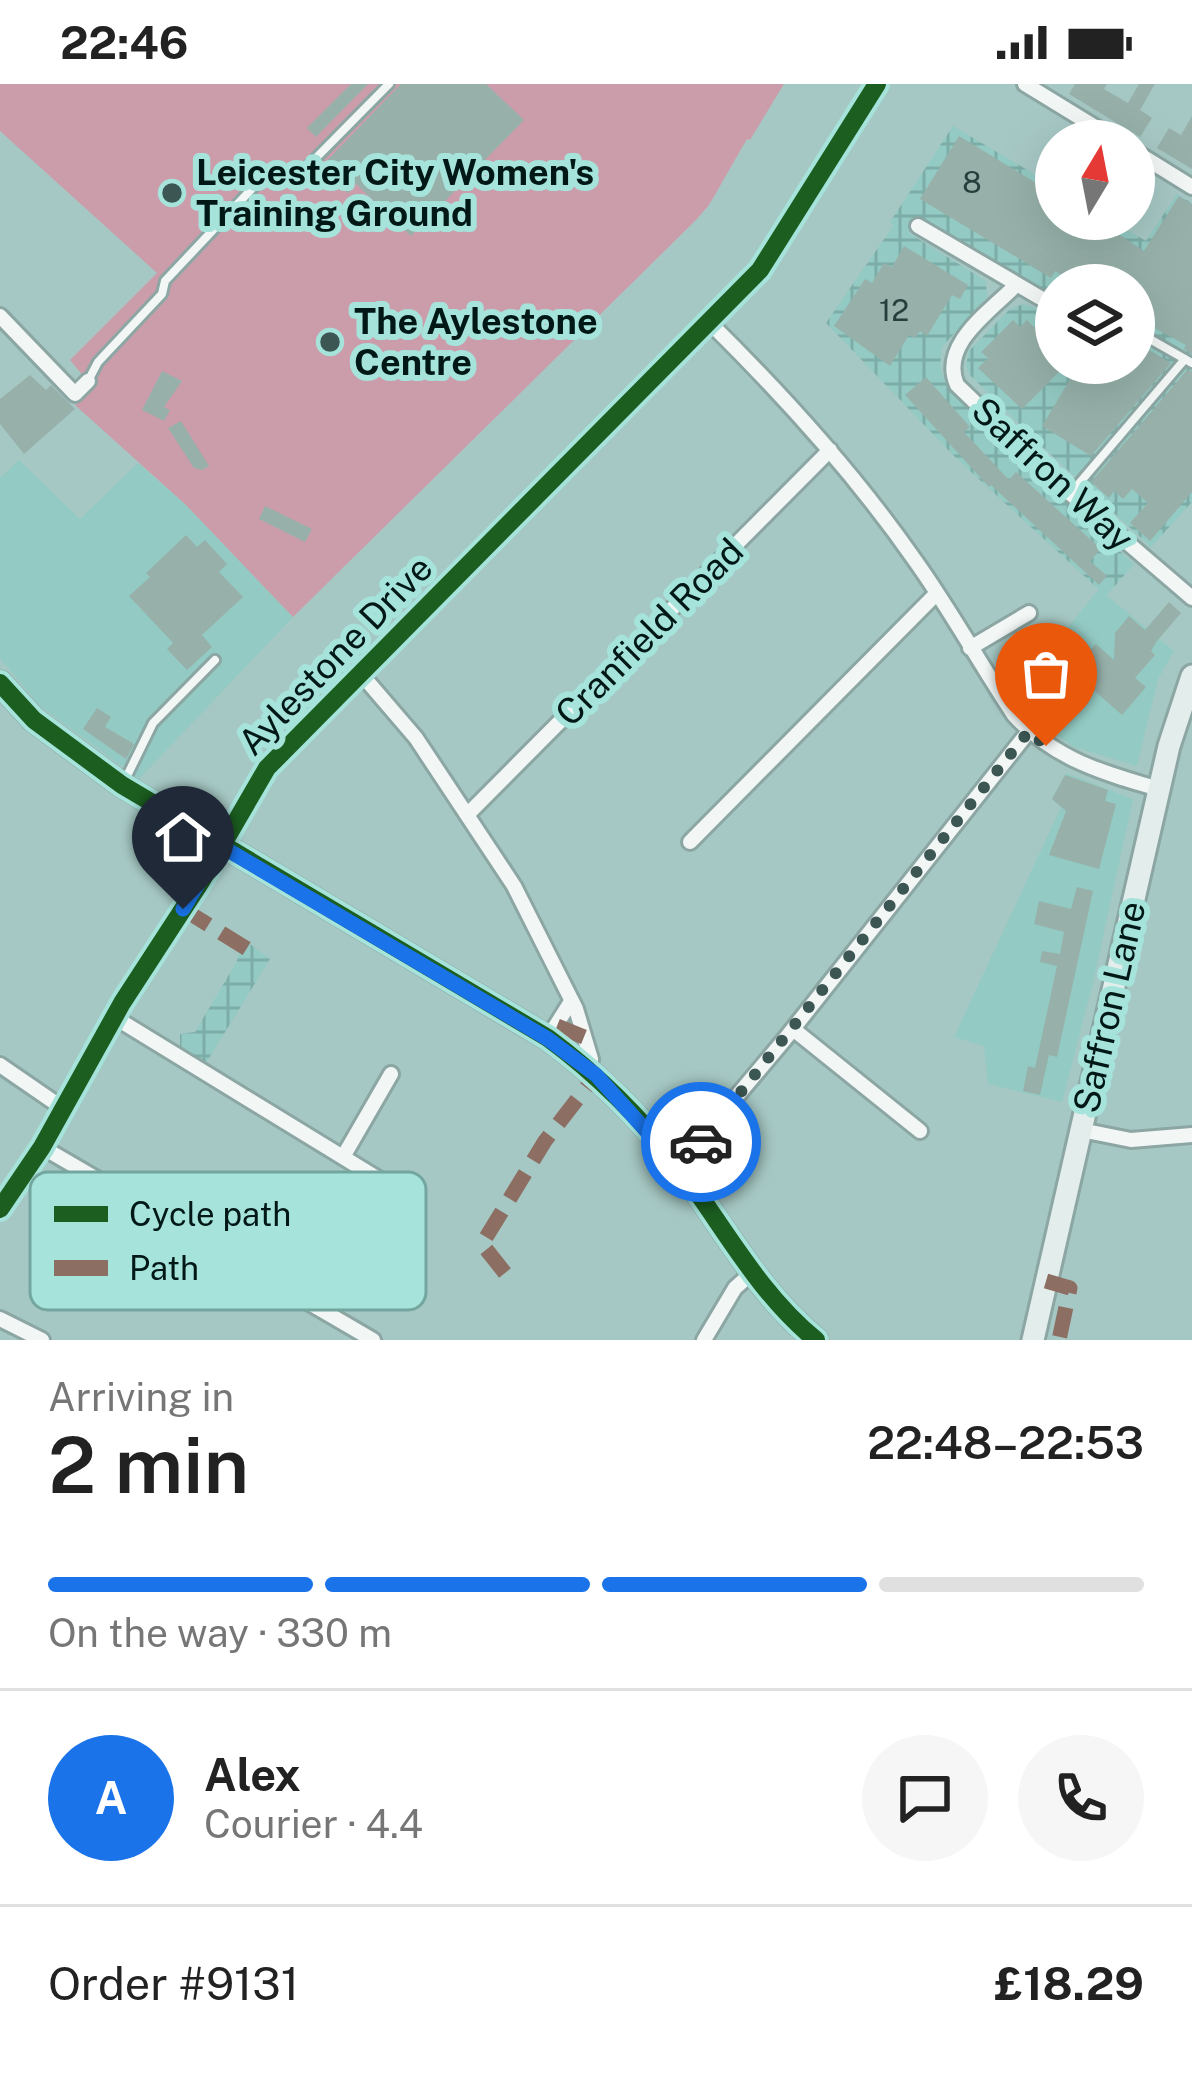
<!DOCTYPE html>
<html lang="en">
<head>
<meta charset="utf-8">
<style>
  :root { --surface:#fff; --page:#f6f6f6; --text:#222; --muted:#767676; --line:#e0e0e0; --accent:#1a73e8 }
  body { margin:0; font-family:"Public Sans",sans-serif; background:var(--page); color:var(--text); height:100vh; display:flex; flex-direction:column; font-size:45px; white-space:nowrap }
  * { box-sizing:border-box; margin:0 }
  p { font-size:39px; color:var(--muted) }
  .icon { flex:none; width:66px; height:66px; fill:none; stroke:currentColor; stroke-width:2; stroke-linecap:round; stroke-linejoin:round }
  .map { position:relative; height:1256px; overflow:hidden }
  .drawer { display:flex; flex-direction:column; background:var(--surface); flex:1 }
  .drawer>* { flex:none }
  .needle { width:78px; rotate:10deg }
  .buttons { position:absolute; left:1035px; top:36px; display:grid; gap:24px }
  .buttons a { display:grid; place-items:center; width:120px; height:120px; border-radius:50%; background:var(--surface); box-shadow:0 12px 48px #0002; font-size:60px }
  .pin { position:absolute; display:grid; place-items:center; width:102px; height:102px; color:#fff; margin:-123px -51px; border-radius:50% 50% 50% 0; rotate:-45deg; box-shadow:0 0 12px #0007 }
  .pin .icon { rotate:45deg }
  .courier { position:absolute; display:grid; place-items:center; width:120px; height:120px; margin:-60px; border:9px solid #1a73e8; border-radius:50%; background:#fff; color:#222; box-shadow:0 3px 15px #0007 }
  .summary em { font-style:normal; font-weight:600 }
  .summary div { display:flex; flex-direction:column-reverse }
  .summary { display:flex; align-items:center; justify-content:space-between; height:204px; padding:0 48px }
  h1 { font-size:78px; font-weight:600; line-height:90px }
  .bar { display:grid; grid-template-columns:repeat(4,1fr); gap:18px 12px; align-content:center; height:144px; padding:0 48px }
  .bar i { height:15px; border-radius:9px; background:var(--line) }
  .bar .on { background:var(--accent) }
  .bar p { grid-column:span 4 }
  .line { display:flex; align-items:center; gap:30px; padding:0 48px; border-top:3px solid var(--line) }
  .line div { flex:1 }
  .round { display:grid; place-items:center; flex:none; width:126px; height:126px; border-radius:63px; background:var(--page) }
  .status { display:flex; justify-content:space-between; align-items:center; height:84px; padding:0 60px; background:var(--surface); direction:ltr }
  .status svg { height:33px; fill:currentColor }
  .map>svg:first-child { display:block }
  .built { fill:#93cac3 }
  .industrial { fill:url(#industrial-grid) }
  .park { fill:#cb9daa }
  .building { fill:#97b1aa }
  .lines { fill:none; stroke-linecap:round; stroke-linejoin:round }
  .lane-casing { stroke:#8ba6a3; stroke-width:14 }
  .street-casing { stroke:#8ba6a3; stroke-width:20 }
  .secondary-casing { stroke:#8ba6a3; stroke-width:27 }
  .lane { stroke:#f2f7f6; stroke-width:8 }
  .street { stroke:#f2f7f6; stroke-width:14 }
  .secondary { stroke:#e3edeb; stroke-width:21 }
  .quiet { stroke:#8d6e63; stroke-width:15; stroke-dasharray:30 15; stroke-linecap:butt }
  .cycleway-casing { stroke:#a5e3db; stroke-width:26 }
  .cycleway { stroke:#1b5e20; stroke-width:18 }
  .done { stroke:#3b5653; stroke-width:12; stroke-dasharray:0 21.6 }
  .route { stroke:#1a73e8; stroke-width:15 }
  .poi-dot { fill:#3b5653; stroke:#a5e3db; stroke-width:4.5 }
  .labels { text-anchor:middle; stroke-width:12; stroke-linejoin:round; paint-order:stroke }
  .number-label { font-size:30px; fill:#273f3c }
  .poi-label { font-size:36px; font-weight:bold; fill:#011816; stroke:#a5e3db; text-anchor:start }
  .street-label { font-size:36px; fill:#011816; stroke:#a5e3db }
  .key { fill:#a5e3db; stroke:#74a6a0; stroke-width:3 }
  .key-label { font-size:33px; fill:#011816 }
</style>
</head>
<body>
<div class="status"><b>22:46</b><svg viewBox="0 0 49 12"><path d="M0 12V9h3v3zM5 12V6h3v6zM10 12V3h3v9zM15 12V0h3v12zM26 1h20v11H26zM47 4h2v5h-2z"/></svg></div>
<div class="map">
<svg width="1192" height="1256" viewBox="0 0 1192 1256">
  <defs>
    <pattern id="industrial-grid" width="8" height="8" patternUnits="userSpaceOnUse" patternTransform="scale(3)"><rect width="8" height="8" fill="#93cac3"/><path d="M0 4h8M4 0v8" fill="none" stroke="#7dada7"/></pattern>
  </defs>
  <rect width="100%" height="100%" fill="#a6c8c4"/>
  <!-- built -->
  <path class="built" d="M19 376 80 435 138 379 186 421 293 533 139 695 40 622 0 574V394Z
    M1099 505 1174 567 1158 595 1137 682 1074 663 1032 634 1012 612Z
    M1066 689 1133 715 1093 899 1062 1018 988 1000 984 962 954 953 1061 723 1052 715Z"/>
  <!-- industrial -->
  <path class="industrial" d="M953 42 1056 103V135H1108L1146 157 1177 110 1192 119V418L1151 463 1032 353 969 290 966 281 969 267 1010 225 1024 220 1056 232V279H1134V201H1056V216L920 134 909 149 986 197 987 213 942 263 940 282 944 296 997 355 1134 480 1106 512 957 375 826 239 893 142 890 138Z
    M242 854 270 875 206 979 180 962V950L195 948 237 877Z"/>
  <!-- park -->
  <path class="park" d="M0 0H784L750 56 747 55 709 121 696 136 293 533 186 421 75 321 93 304 70 276 157 189 0 47Z"/>
  <!-- building -->
  <path class="building" d="M351 0H368L316 53 307 44Z
    M401 0H486L524 36 411 152 356 100 348 109 321 83Z
    M1075 0H1107L1104 5 1128 19 1139 0H1155L1140 26 1152 34 1140 53 1069 10Z
    M1192 32V85L1157 64 1169 44 1181 51Z
    M959 52 1056 111V135H1096L1144 167 1179 112 1192 120V270L1184 265 1186 261 1134 233V201L1098 197 1079 201 1055 187 1051 194 920 115Z
    M904 162 968 201 960 215 952 211 927 252 920 247 915 254 909 251 890 282 834 242 865 195 872 199 884 179 892 183Z
    M1013 236 1020 243 1027 236 1034 243 1037 239 1056 258V279H1068L1022 325 978 284 988 274 981 268Z
    M1134 257 1171 279 1091 372 1042 342 1080 279H1134Z
    M1187 286 1192 287V408L1150 457 1130 439 1148 419 1132 405 1123 415 1114 407 1109 414 1091 398Z
    M162 287 182 297 164 323 170 326 164 337 142 326Z
    M30 291 46 306 51 301 75 325 24 370 0 340V315Z
    M926 293 970 343 964 348 1009 396 1016 388 1101 465 1090 477 1107 492 1099 501 991 401 989 403 905 311Z
    M181 337 209 382 202 386 194 384 168 344Z
    M265 422 312 445 305 458 259 435Z
    M186 451 197 463 205 456 227 480 219 488 243 513 202 551 212 563 187 586 167 565 173 559 129 512 150 493 146 489Z
    M1169 518 1181 529 1157 557 1151 567 1155 571 1135 594 1146 603 1122 631 1057 574 1076 552 1091 565 1096 560 1114 576 1115 549 1129 532 1145 546Z
    M97 624 111 633 105 643 134 660 126 675 83 645Z
    M1065 691 1108 706 1105 717 1116 720 1099 785 1049 771 1066 727 1052 715Z
    M1077 803 1093 807 1057 973 1049 971 1040 1011 1023 1007 1028 982 1035 984 1057 882 1040 878 1042 867 1060 870 1064 848 1034 840 1039 817 1071 825Z"/>
  <g class="lines">
    <defs>
      <path id="lane" d="M1134 246 1192 279
        M88 297 98 278 162 210 165 197 263 93 306 84 389 0
        M1070 410 1185 275
        M1015 630 1055 582
        M123 700 153 639 215 576"/>
      <path id="street" d="M1025 0 1118 57
        M1134 67 1192 103
        M918 142 1056 223
        M1017 200C991 227 939 260 957 301L1066 406 1192 514
        M0 232 75 310 88 297
        M709 238C784 312 854 389 914 475 950 525 980 580 1014 631 1054 675 1103 689 1159 705
        M970 564 1029 529
        M362 591 416 654 514 802 576 925 591 975 589 984
        M468 730 830 366
        M690 758 936 510
        M114 933 390 1102
        M793 945 920 1047
        M548 954 570 919
        M0 981 61 1023
        M1081 1046 1131 1056 1192 1051
        M42 1063 373 1256
        M343 1073 391 990
        M678 1082 785 955 1029 647
        M0 1125 42 1063 122 919 202 796 267 684 760 186 877 0
        M0 1235 42 1256
        M704 1256 735 1204 753 1188"/>
      <path id="secondary" d="M0 599 34 636 122 701 548 954C598 991 641 1034 679 1083 723 1141 758 1209 816 1256
        M1033 1256 1169 662 1192 592"/>
    </defs>
    <!-- lane casing -->
    <use href="#lane" class="lane-casing"/>
    <!-- street casing -->
    <use href="#street" class="street-casing"/>
    <!-- secondary casing -->
    <use href="#secondary" class="secondary-casing"/>
    <!-- lane -->
    <use href="#lane" class="lane"/>
    <!-- street -->
    <use href="#street" class="street"/>
    <!-- secondary -->
    <use href="#secondary" class="secondary"/>
    <!-- quiet -->
    <path class="quiet" d="M183 825 252 868
      M557 942 584 953
      M505 1189 482 1160 545 1057 596 991
      M1046 1197 1070 1204 1059 1256"/>
    <defs>
      <path id="cycleway" d="M0 599 34 636 122 701 548 954C598 991 641 1034 679 1083 723 1141 758 1209 816 1256
        M0 1125 42 1063 122 919 202 796 267 684 760 186 877 0"/>
    </defs>
    <!-- cycleway casing -->
    <use href="#cycleway" class="cycleway-casing"/>
    <!-- cycleway -->
    <use href="#cycleway" class="cycleway"/>
  </g>
  <g class="lines">
    <!-- done -->
    <path class="done" d="M701 1058 1029 647 1046 662"/>
    <!-- route -->
    <path class="route" d="M183 825 221 762 548 955 596 991 678 1082 701 1058"/>
  </g>
  <!-- markers -->
  <g class="poi-dot">
    <circle cx="172" cy="109" r="12"/>
    <circle cx="330" cy="258" r="12"/>
  </g>
  <g class="labels">
    <!-- number labels -->
    <g class="number-label">
      <text x="972" y="109">8</text>
      <text x="894" y="237">12</text>
    </g>
    <!-- poi labels -->
    <g class="poi-label">
      <text x="196" y="101">Leicester City Women's<tspan x="196" dy="41">Training Ground</tspan></text>
      <text x="354" y="250">The Aylestone<tspan x="354" dy="41">Centre</tspan></text>
    </g>
    <!-- street labels -->
    <g class="street-label">
      <text transform="translate(1053 390) rotate(43)" y="13">Saffron Way</text>
      <text transform="translate(649 548) rotate(-45)" y="13">Cranfield Road</text>
      <text transform="translate(335 571) rotate(-46)" y="13">Aylestone Drive</text>
      <text transform="translate(1109 923) rotate(-77)" y="13">Saffron Lane</text>
    </g>
  </g>
  <!-- legend -->
  <rect x="30" y="1088" width="396" height="138" rx="18" class="key"/>
  <rect x="54" y="1122" width="54" height="16" fill="#1b5e20"/>
  <rect x="54" y="1176" width="54" height="16" fill="#8d6e63"/>
  <g class="key-label">
    <text x="129" y="1142">Cycle path</text>
    <text x="129" y="1196">Path</text>
  </g>
</svg>
<div class="buttons">
<a><svg class="needle" viewBox="-14 -14 28 28"><path d="M0-13l5 13h-10z" fill="#e53935"/><path d="M0 13l5-13h-10z" fill="#767676"/></svg></a>
<a><svg class="icon" aria-label="layers" viewBox="0 0 24 24"><path d="M12 4l9 5-9 5-9-5zM3 14l9 5 9-5"/></svg></a>
</div>
<div class="pin" style="left:1046px;top:662px;background:#ea580c"><svg class="icon" aria-label="bag" viewBox="0 0 24 24"><path d="M5 8h14l-1 12H6zM9 8a3 3 0 0 1 6 0"/></svg></div>
<div class="pin" style="left:183px;top:825px;background:#1f2937"><svg class="icon" aria-label="home" viewBox="0 0 24 24"><path d="M3 11l9-7 9 7M6 9v11h12V9"/></svg></div>
<div class="courier" style="left:701px;top:1058px"><svg class="icon" aria-label="car" viewBox="0 0 24 24"><path d="M5 17H2v-5l4-1 3-4h7l3 4 3 1v5h-3M9 17h6M6 11h13"/><circle cx="7" cy="17" r="2"/><circle cx="17" cy="17" r="2"/></svg></div>
</div>
<section class="drawer">
<div class="summary"><div><h1>2 min</h1><p>Arriving in</p></div><em>22:48–22:53</em></div>
<div class="bar"><i class="on"></i><i class="on"></i><i class="on"></i><i></i><p>On the way · 330 m</p></div>
<div class="line" style="height:216px"><b class="round" style="background:var(--accent);color:#fff">A</b><div><b>Alex</b><p>Courier · 4.4</p></div><a class="round"><svg class="icon" aria-label="chat" viewBox="0 0 24 24"><path d="M4 5h16v11H9l-5 4z"/></svg></a><a class="round"><svg class="icon" aria-label="phone" viewBox="0 0 24 24"><path d="M5 4h4l2 5-3 2q2 4 5 5l2-3 5 2v4C11 20 4 13 5 4z"/></svg></a></div>
<div class="line" style="height:156px"><div>Order #9131</div><b>£18.29</b></div>
</section>
</body>
</html>
